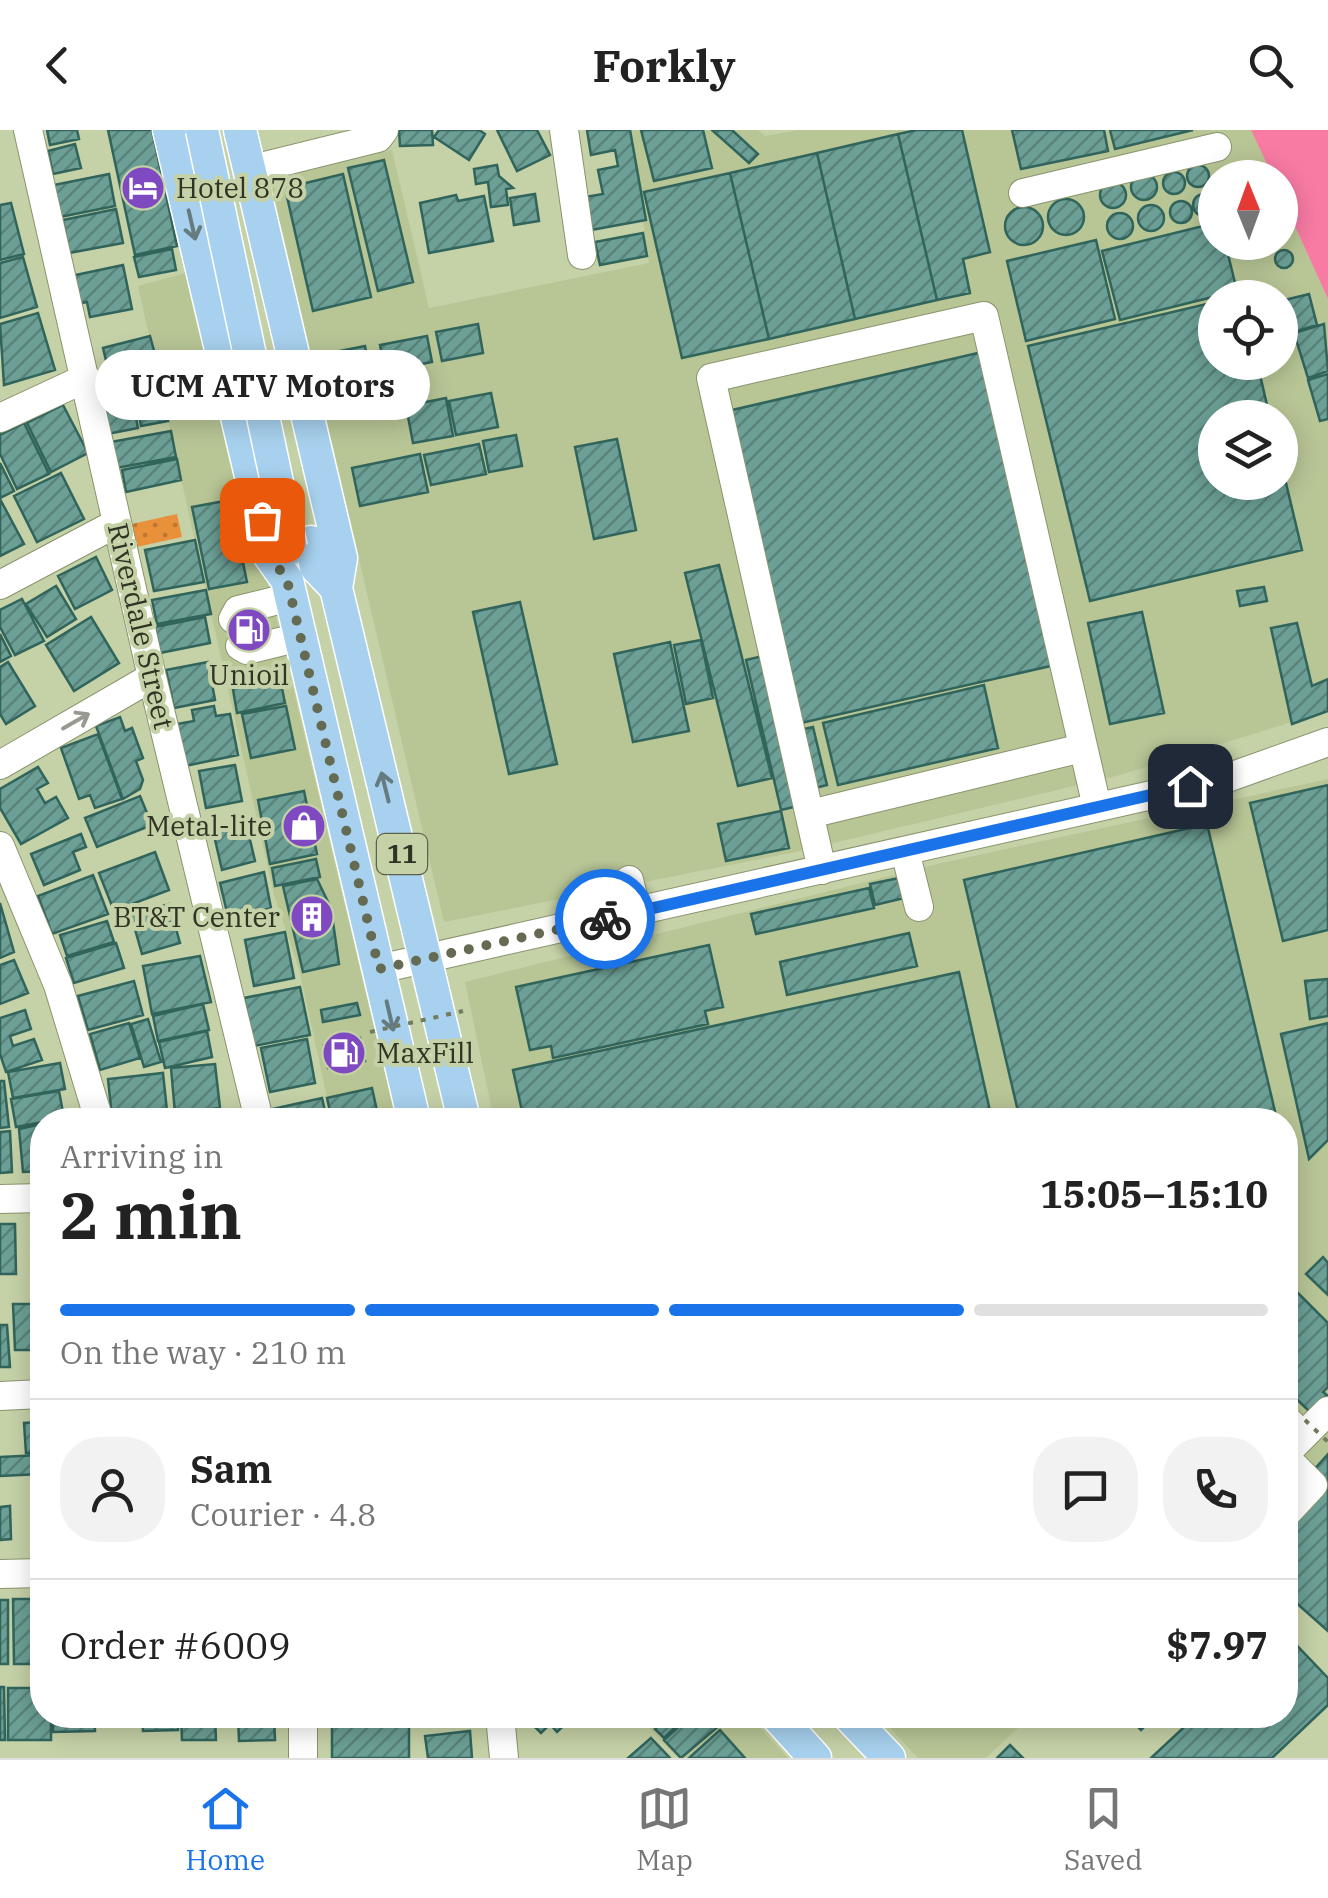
<!DOCTYPE html>
<html lang="en">
<head>
<meta charset="utf-8">
<style>
  :root { --surface:#fff; --page:#f2f2f2; --text:#222; --muted:#767676; --line:#e0e0e0; --accent:#1a73e8 }
  body { margin:0; font-family:"IBM Plex Serif",serif; background:var(--page); color:var(--text); height:100vh; display:flex; flex-direction:column; font-size:38px; white-space:nowrap }
  * { box-sizing:border-box; margin:0 }
  p { font-size:32px; color:var(--muted) }
  .icon { flex:none; width:55px; height:55px; fill:none; stroke:currentColor; stroke-width:2; stroke-linecap:round; stroke-linejoin:round }
  .map { position:relative; flex:1; overflow:hidden }
  .details { position:absolute; left:30px; top:978px; width:1268px; height:620px; display:flex; flex-direction:column; background:var(--surface); border-radius:40px; box-shadow:0 5px 25px #0003 }
  .details>* { flex:none }
  .needle { width:65px; rotate:359deg }
  .tools { position:absolute; left:1198px; top:30px; display:grid; gap:20px }
  .tools a { display:grid; place-items:center; width:100px; height:100px; border-radius:50%; background:var(--surface); box-shadow:0 5px 25px #0003; font-size:50px }
  .pin { position:absolute; display:grid; place-items:center; width:85px; height:85px; color:#fff; margin:-42px; border-radius:20px; box-shadow:0 5px 15px #0006 }
  .courier { position:absolute; display:grid; place-items:center; width:100px; height:100px; margin:-50px; border:8px solid #1a73e8; border-radius:50%; background:#fff; color:#222; box-shadow:0 2px 12px #0007 }
  .bubble { position:absolute; height:70px; border-radius:35px; background:var(--surface); box-shadow:0 5px 25px #0003; font-size:32px; font-weight:700; line-height:70px; text-align:center }
  .overview em { font-style:normal; font-weight:700 }
  .overview div { display:flex; flex-direction:column-reverse }
  .overview { display:flex; align-items:center; justify-content:space-between; height:170px; padding:0 30px }
  h1 { font-size:65px; font-weight:700; line-height:75px }
  .bar { display:grid; grid-template-columns:repeat(4,1fr); gap:15px 10px; align-content:center; height:120px; padding:0 30px }
  .bar i { height:12px; border-radius:8px; background:var(--line) }
  .bar .on { background:var(--accent) }
  .bar p { grid-column:span 4 }
  .line { display:flex; align-items:center; gap:25px; padding:0 30px; border-top:2px solid var(--line) }
  .line div { flex:1 }
  .round { display:grid; place-items:center; flex:none; width:105px; height:105px; border-radius:40px; background:var(--page) }
  header { display:flex; justify-content:space-between; align-items:center; height:130px; padding:0 30px; background:var(--surface); font-size:45px; font-weight:700 }
  .tabs { display:flex; justify-content:space-around; align-items:center; height:140px; border-top:2px solid var(--line); background:var(--surface); font-size:28px; color:var(--muted) }
  .tabs a { display:grid; justify-items:center; gap:5px }
  .tabs .on { color:var(--accent) }
  .map>svg:first-child { display:block }
  .built { fill:#b8c696; fill-rule:evenodd }
  .park { fill:url(#park-dots) }
  .water { fill:#f87ba4 }
  .building { fill:url(#building-hatch); stroke:#31645b; stroke-width:2.5 }
  .lines { fill:none; stroke-linecap:round; stroke-linejoin:round }
  .minor-casing { stroke:#89946d; stroke-width:30 }
  .major-casing { stroke:#fff; stroke-width:35 }
  .minor { stroke:#fff; stroke-width:28 }
  .major { stroke:#a7d1ee; stroke-width:32 }
  .major-bridge-casing { stroke:#fff; stroke-width:35; stroke-linecap:butt }
  .path-bridge { stroke:#737b5f; stroke-width:4; stroke-dasharray:5 8; stroke-linecap:butt }
  .major-bridge { stroke:#a7d1ee; stroke-width:32 }
  .oneway { stroke:#667b7f }
  .oneway2 { stroke:#989a92 }
  .done { stroke:#646b52; stroke-width:10; stroke-dasharray:0 18 }
  .route { stroke:#1a73e8; stroke-width:12 }
  .labels { text-anchor:middle; stroke-width:8; stroke-linejoin:round; paint-order:stroke }
  .shield { fill:#c5d1a7; stroke:#5d634b; stroke-width:2.5 }
  .shield-label { font-size:25px; font-weight:bold; fill:#303424 }
  .poi-label { font-size:28px; fill:#303424; stroke:#c5d1a7; text-anchor:start }
  .street-label { font-size:28px; fill:#303424; stroke:#c5d1a7 }
</style>
</head>
<body>
<header><svg class="icon" aria-label="back" viewBox="0 0 24 24"><path d="M15 5l-7 7 7 7"/></svg>Forkly<svg class="icon" aria-label="search" viewBox="0 0 24 24"><circle cx="10" cy="10" r="6"/><path d="M15 15l6 6"/></svg></header>
<div class="map">
<svg width="1328" height="1628" viewBox="0 0 1328 1628">
  <defs>
    <pattern id="park-dots" width="8" height="8" patternUnits="userSpaceOnUse" patternTransform="scale(2.5)"><rect width="8" height="8" fill="#e9913a"/><path d="M2 2h.1M6 6h.1" fill="none" stroke="#bd7731" stroke-width="1.8" stroke-linecap="round"/></pattern>
    <pattern id="building-hatch" width="6" height="6" patternUnits="userSpaceOnUse" patternTransform="scale(2.5)"><rect width="6" height="6" fill="#6ca096"/><path d="M-1 1l2-2M0 6l6-6M5 7l2-2" fill="none" stroke="#59837a"/></pattern>
  </defs>
  <rect width="100%" height="100%" fill="#c5d1a7"/>
  <!-- built -->
  <path class="built" d="M630 0H758L765 6 798 0H1251L1273 47 1215 48V112H1280V63L1328 169V581L1120 645 791 723 444 792 270 49 392 20 429 178 649 133ZM1215 168H1280V232H1215ZM1215 288H1280V352H1215Z
    M193 141 216 234 396 990H332L299 839 274 765 138 156Z
    M1328 649V1501L1285 1463V990H494L465 852 937 734Z
    M637 1585H748L788 1628H678Z
    M878 1585H1032L986 1628H918Z"/>
  <!-- park -->
  <path class="park" d="M177 384 182 407 132 418 127 395Z"/>
  <!-- water -->
  <path class="water" d="M1251 0H1328V169L1280 63V48L1273 47Z"/>
  <!-- building -->
  <path class="building" d="M47 0H77L79 9 50 15Z
    M108 0H152L177 116 135 125Z
    M399 0H432L433 15 400 16Z
    M439 0H479L485 4 469 30 434 7Z
    M497 0H537L550 25 517 41Z
    M587 0H630L646 90 591 100 585 67 603 64 598 40 618 36 615 20 591 25Z
    M641 0H703L712 38 654 51Z
    M712 0H732L758 24 749 33Z
    M917 0H962L990 122 963 129 970 163 937 170 898 4Z
    M1012 0H1104L1108 21 1021 39Z
    M1110 0H1193L1115 19Z
    M898 4 937 170 855 189 817 23Z
    M75 14 81 38 53 44 48 21Z
    M817 23 855 189 769 209 730 43Z
    M384 30 413 152 378 161 348 38Z
    M497 35 499 46 513 58 506 59 508 75 491 77 488 52 476 54 474 39Z
    M1187 46a11 11 0 1 1 22 0a11 11 0 1 1-22 0Z
    M1163 53a11 11 0 1 1 22 0a11 11 0 1 1-22 0Z
    M730 43 769 209 682 228 644 62Z
    M109 44 115 76 60 87 54 55Z
    M343 44 371 167 313 181 285 58Z
    M1131 57a13 13 0 1 1 26 0a13 13 0 1 1-26 0Z
    M1100 65a13 13 0 1 1 26 0a13 13 0 1 1-26 0Z
    M535 64 539 91 514 95 510 68Z
    M1193 75a11 11 0 1 1 22 0a11 11 0 1 1-22 0Z
    M456 65 458 71 484 66 493 111 429 123 420 73Z
    M1048 87a18 18 0 1 1 36 0a18 18 0 1 1-36 0Z
    M1170 82a11 11 0 1 1 22 0a11 11 0 1 1-22 0Z
    M11 73 24 124 0 130V75Z
    M1138 88a13 13 0 1 1 26 0a13 13 0 1 1-26 0Z
    M1005 96a19 19 0 1 1 38 0a19 19 0 1 1-38 0Z
    M116 79 123 113 69 123 63 90Z
    M1107 96a13 13 0 1 1 26 0a13 13 0 1 1-26 0Z
    M1215 93V112H1225L1237 161 1120 190 1102 121Z
    M643 103 647 126 600 135 595 112Z
    M1096 110 1115 189 1026 211 1007 131Z
    M172 119 176 140 139 147 134 127Z
    M1275 129a9 9 0 1 1 18 0a9 9 0 1 1-18 0Z
    M23 127 37 177 0 188V133Z
    M123 135 132 179 90 187 87 172 77 174 71 146Z
    M1309 164 1317 195 1294 202 1285 170Z
    M1215 172V232H1257L1270 288H1215V352H1280V328L1302 420 1090 471 1028 216Z
    M38 183 55 240 4 255 0 194Z
    M1286 186 1292 212 1283 214 1280 188Z
    M478 194 483 223 442 231 436 202Z
    M1324 194 1328 241 1308 248 1294 203Z
    M150 206 156 228 108 239 103 218Z
    M427 206 432 232 385 241 380 215Z
    M365 216 373 259 339 266 330 223Z
    M982 222 1055 535 801 593 728 281Z
    M1328 244V289L1320 291 1308 250Z
    M159 247 168 291 141 296 133 252Z
    M129 252 138 298 107 304 98 258Z
    M491 263 498 297 456 305 449 271Z
    M446 268 453 306 413 313 406 276Z
    M63 275 88 323 51 342 27 293Z
    M24 293 49 344 17 359 0 324V305Z
    M171 301 176 327 116 338 111 312Z
    M516 305 522 336 489 342 483 311Z
    M617 309 636 400 594 409 575 317Z
    M479 314 486 344 431 355 424 325Z
    M420 324 428 362 360 376 352 338Z
    M177 329 181 350 126 362 122 340Z
    M0 333 14 361 0 368Z
    M61 343 84 389 37 412 14 366Z
    M0 369 24 414 0 426Z
    M230 370 247 452 209 459 192 377Z
    M195 410 204 452 154 461 145 420Z
    M96 427 112 460 75 479 58 446Z
    M719 435 772 648 738 656 685 443Z
    M56 456 76 489 47 507 26 474Z
    M1264 457 1267 471 1240 476 1237 461Z
    M206 460 211 484 157 494 152 470Z
    M22 469 44 511 15 525 0 497V480Z
    M520 472 557 634 509 644 473 482Z
    M265 481 272 507 233 518 225 492Z
    M1142 482 1164 583 1110 594 1088 493Z
    M91 487 119 533 74 561 46 515Z
    M205 487 210 513 160 523 155 497Z
    M1297 493 1312 556 1328 549V581L1292 594 1271 498Z
    M0 504 11 526 0 532Z
    M701 510 713 568 686 574 674 515Z
    M670 512 689 601 633 612 614 524Z
    M763 526 798 676 781 680 746 530Z
    M8 532 35 576 6 594 0 584V537Z
    M208 532 215 570 174 578 166 540Z
    M278 539 285 573 237 583 231 548Z
    M984 555 998 618 838 655 823 593Z
    M214 576 216 586 230 584 238 625 185 636 177 594 194 591 192 580Z
    M286 576 295 619 251 628 242 584Z
    M120 587 125 601 132 598 143 628 136 631 143 650 140 659 123 669 96 596Z
    M813 597 827 655 815 658 800 600Z
    M98 604 122 669 95 678 90 665 79 669 61 618Z
    M235 635 242 671 206 678 199 641Z
    M38 637 48 653 37 659 45 673 56 667 68 688 21 714 0 678V659Z
    M1328 655V800L1283 811 1250 673Z
    M304 661 317 724 270 734 258 670Z
    M140 666 152 695 97 717 85 688Z
    M781 681 789 718 726 731 718 694Z
    M246 693 255 731 222 740 213 701Z
    M1207 694 1277 990H1020L964 750Z
    M81 704 86 717 73 722 80 740 44 755 31 724Z
    M155 722 169 760 114 781 99 743Z
    M316 729 320 747 275 756 272 738Z
    M264 742 271 778 229 791 220 753Z
    M93 745 108 784 52 804 38 766Z
    M899 748 904 768 875 775 870 754Z
    M317 749 331 778 339 834 303 842 283 756Z
    M869 758 874 778 756 804 751 784Z
    M0 773 14 822 0 828Z
    M169 774 180 813 142 824 131 785Z
    M107 791 114 812 67 826 60 805Z
    M285 802 294 848 254 856 245 810Z
    M909 803 917 836 787 865 780 832Z
    M116 813 124 838 74 853 66 828Z
    M709 815 723 877 705 881 708 894 553 928 551 916 530 920 516 857Z
    M200 826 211 872 152 884 143 836Z
    M14 830 28 863 0 874V835Z
    M959 842 992 990H524L513 940Z
    M1328 849V886L1310 889 1305 851Z
    M134 851 143 885 88 900 78 866Z
    M300 857 310 905 254 916 244 868Z
    M357 873 360 885 323 892 321 880Z
    M203 874 209 900 158 911 153 886Z
    M25 880 31 899 10 906 13 916 34 909 42 930 6 942 0 924V888Z
    M148 889 161 932 144 937 131 894Z
    M129 893 140 928 100 940 90 904Z
    M1328 893V1010L1309 1029 1281 904Z
    M207 901 212 927 165 938 159 912Z
    M360 908 365 931 328 938 324 915Z
    M307 909 315 953 270 962 261 918Z
    M60 933 65 959 13 968 8 942Z
    M215 934 220 978 175 983 171 938Z
    M163 943 167 981 112 987 108 949Z
    M0 951H4L9 997 0 998Z
    M372 958 379 990H332L327 968Z
    M59 961 64 988 16 997 11 969Z
    M322 968 327 990H276L273 979Z
    M240 982 241 990H203Z
    M42 994V1041L23 1042 19 999Z
    M10 1001 12 1042 0 1043V1002Z
    M0 1094H15L16 1144H0Z
    M38 1095H42V1144H39Z
    M1323 1127 1328 1133V1165L1306 1144Z
    M1288 1153 1328 1193V1257L1323 1262 1327 1265 1310 1282 1285 1258Z
    M13 1174H42V1220H15Z
    M0 1195H7L10 1237H0Z
    M38 1292 39 1323H26L24 1293Z
    M1328 1324V1501L1285 1463V1372Z
    M40 1325V1344L0 1346V1327Z
    M10 1376 11 1409 0 1410V1377Z
    M13 1469H42V1534H14Z
    M0 1470H8V1534H0Z
    M1285 1503 1328 1548V1575L1272 1628H1151L1197 1585H1285Z
    M0 1557H4L5 1610H0Z
    M8 1558H42V1585H51V1610H8Z
    M53 1585H94L95 1601 53 1602Z
    M142 1585H178V1600L143 1601Z
    M181 1585H215L216 1610H182Z
    M238 1585H274L275 1610 239 1611Z
    M337 1585H397V1587L338 1588Z
    M538 1585H575L557 1602 550 1594 541 1603 530 1592Z
    M670 1585H688L664 1608 655 1599Z
    M691 1585H710L720 1595 681 1628 664 1610Z
    M1126 1585H1156L1141 1600Z
    M332 1590H409V1628H332Z
    M720 1600 745 1628H689Z
    M470 1601 472 1628H428L425 1606Z
    M651 1608 670 1628H628Z
    M1010 1615 1023 1628H997Z"/>
  <g class="lines">
    <defs>
      <path id="minor" d="M28 0 152 547 259 990
        M564 0 582 125
        M249 40 378 8 384 0
        M1023 63 1217 17
        M0 288 86 248
        M0 455 117 393
        M233 489 238 480 291 467
        M240 516 247 520 300 507
        M0 635 152 547
        M810 684 1082 618
        M0 716 58 855 99 990
        M905 721 919 777
        M822 740 711 248 984 186 1097 677
        M629 750 637 782
        M379 839 1227 648 1328 612
        M0 1069 42 1068
        M0 1266 42 1264
        M1285 1288 1303 1306
        M1285 1324 1328 1281
        M1285 1327 1313 1355 1285 1385
        M0 1444 42 1443
        M500 1585 504 1628
        M303 1628V1585"/>
      <path id="major" d="M169 0 270 426 287 450 414 990
        M240 0 341 428 336 458 464 990
        M311 412 316 437 336 458
        M776 1585 815 1628
        M848 1585 889 1628"/>
    </defs>
    <!-- minor casing -->
    <use href="#minor" class="minor-casing"/>
    <!-- major casing -->
    <use href="#major" class="major-casing"/>
    <!-- minor -->
    <use href="#minor" class="minor"/>
    <!-- major -->
    <use href="#major" class="major"/>
    <defs>
      <path id="major-bridge" d="M202 0 291 418"/>
    </defs>
    <!-- major-bridge casing -->
    <use href="#major-bridge" class="major-bridge-casing"/>
    <!-- path-bridge -->
    <path class="path-bridge" d="M370 902 463 881
      M1305 1290 1328 1312"/>
    <!-- major-bridge -->
    <use href="#major-bridge" class="major-bridge"/>
  </g>
  <!-- one-way arrows -->
  <defs><path id="oneway-shaft" d="M-6 0H5M1.5-3L5.5 0L1.5 3" fill="none" stroke-width="1.6" stroke-linecap="round" stroke-linejoin="round" transform="scale(2.5)"/></defs>
  <g class="oneway">
    <use href="#oneway-shaft" transform="translate(192 95) rotate(77)"/>
    <use href="#oneway-shaft" transform="translate(385 657) rotate(-104)"/>
    <use href="#oneway-shaft" transform="translate(390 886) rotate(77)"/>
  </g>
  <use class="oneway2" href="#oneway-shaft" transform="translate(76 591) rotate(-30)"/>
  <g class="lines">
    <!-- done -->
    <path class="done" d="M262 390 270 426 287 450 379 839 605 789"/>
    <!-- route -->
    <path class="route" d="M605 789 1190 656"/>
  </g>
  <!-- icons -->
  <defs>
    <symbol id="hotel-disc" viewBox="-11 -11 22 22"><circle r="9.5" fill="#7f4ac1" stroke="#c5d1a7"/><path d="M-6-4.5h1.5V1H6V5H4.5V3h-9V5H-6ZM-4 0a1.8 1.8 0 1 1 3.6 0ZM.5 0V-2.5h3Q6-2.5 6 0Z" fill="#fff"/></symbol>
    <symbol id="fuel-disc" viewBox="-11 -11 22 22"><circle r="9.5" fill="#7f4ac1" stroke="#c5d1a7"/><path d="M-5.5-6h7V0h2V4h1.3V-2.5L3-4.5l.8-.8L6-3V5H2.5V1h-1V6h-7ZM-4.2-4.7v3.2H.2V-4.7Z" fill="#fff"/></symbol>
    <symbol id="shop-disc" viewBox="-11 -11 22 22"><circle r="9.5" fill="#7f4ac1" stroke="#c5d1a7"/><path d="M-5-2.5h2.3a2.7 3.5 0 0 1 5.4 0H5L5.5 6h-11ZM-1.5-2.5h3a1.5 2.3 0 0 0-3 0Z" fill="#fff"/></symbol>
    <symbol id="building-disc" viewBox="-11 -11 22 22"><circle r="9.5" fill="#7f4ac1" stroke="#c5d1a7"/><path d="M-4-6H4V6H1V3H-1V6H-4ZM-2.5-4.3h1.7v1.8h-1.7ZM.8-4.3h1.7v1.8H.8ZM-2.5-1h1.7V.8h-1.7ZM.8-1h1.7V.8H.8Z" fill="#fff"/></symbol>
  </defs>
  <g fill-rule="evenodd">
    <use href="#hotel-disc" x="118" y="33" width="50" height="50"/>
    <use href="#fuel-disc" x="224" y="475" width="50" height="50"/>
    <use href="#shop-disc" x="279" y="671" width="50" height="50"/>
    <use href="#building-disc" x="287" y="762" width="50" height="50"/>
    <use href="#fuel-disc" x="319" y="898" width="50" height="50"/>
  </g>
  <g class="labels">
    <!-- shield labels -->
    <rect class="shield" x="377" y="704" width="50" height="40" rx="8"/>
    <g class="shield-label">
      <text x="402" y="733">11</text>
    </g>
    <!-- poi labels -->
    <g class="poi-label">
      <text x="176" y="68">Hotel 878</text>
      <text x="249" y="555" text-anchor="middle">Unioil</text>
      <text x="272" y="706" text-anchor="end">Metal-lite</text>
      <text x="280" y="797" text-anchor="end">BT&amp;T Center</text>
      <text x="376" y="933">MaxFill</text>
    </g>
    <!-- street labels -->
    <g class="street-label">
      <text transform="translate(141 496) rotate(77)" y="10">Riverdale Street</text>
    </g>
  </g>
</svg>
<div class="tools">
<a><svg class="needle" viewBox="-14 -14 28 28"><path d="M0-13l5 13h-10z" fill="#e53935"/><path d="M0 13l5-13h-10z" fill="#767676"/></svg></a>
<a><svg class="icon" aria-label="locate" viewBox="0 0 24 24"><circle cx="12" cy="12" r="6"/><path d="M12 2v4M12 18v4M2 12h4M18 12h4"/></svg></a>
<a><svg class="icon" aria-label="layers" viewBox="0 0 24 24"><path d="M12 4l9 5-9 5-9-5zM3 14l9 5 9-5"/></svg></a>
</div>
<div class="pin" style="left:262px;top:390px;background:#ea580c"><svg class="icon" aria-label="bag" viewBox="0 0 24 24"><path d="M5 8h14l-1 12H6zM9 8a3 3 0 0 1 6 0"/></svg></div>
<div class="pin" style="left:1190px;top:656px;background:#1f2937"><svg class="icon" aria-label="home" viewBox="0 0 24 24"><path d="M3 11l9-7 9 7M6 9v11h12V9"/></svg></div>
<div class="courier" style="left:605px;top:789px"><svg class="icon" aria-label="bike" viewBox="0 0 24 24"><circle cx="6" cy="16" r="4"/><circle cx="18" cy="16" r="4"/><path d="M6 16l4-8h5l3 8M10 8l3 8H6M13 5h3"/></svg></div>
<div class="bubble" style="left:95px;top:220px;width:335px">UCM ATV Motors</div>
<section class="details">
<div class="overview"><div><h1>2 min</h1><p>Arriving in</p></div><em>15:05–15:10</em></div>
<div class="bar"><i class="on"></i><i class="on"></i><i class="on"></i><i></i><p>On the way · 210 m</p></div>
<div class="line" style="height:180px"><a class="round"><svg class="icon" aria-label="person" viewBox="0 0 24 24"><circle cx="12" cy="8" r="4"/><path d="M4 21q1-7 8-7t8 7"/></svg></a><div><b>Sam</b><p>Courier · 4.8</p></div><a class="round"><svg class="icon" aria-label="chat" viewBox="0 0 24 24"><path d="M4 5h16v11H9l-5 4z"/></svg></a><a class="round"><svg class="icon" aria-label="phone" viewBox="0 0 24 24"><path d="M5 4h4l2 5-3 2q2 4 5 5l2-3 5 2v4C11 20 4 13 5 4z"/></svg></a></div>
<div class="line" style="height:130px"><div>Order #6009</div><b>$7.97</b></div>
</section>
</div>
<nav class="tabs">
<a class="on"><svg class="icon" aria-label="home" viewBox="0 0 24 24"><path d="M3 11l9-7 9 7M6 9v11h12V9"/></svg>Home</a>
<a><svg class="icon" aria-label="map" viewBox="0 0 24 24"><path d="M3 6l6-2 6 2 6-2v14l-6 2-6-2-6 2zM9 4v14M15 6v14"/></svg>Map</a>
<a><svg class="icon" aria-label="saved" viewBox="0 0 24 24"><path d="M7 4h10v16l-5-4-5 4z"/></svg>Saved</a>
</nav>
</body>
</html>
